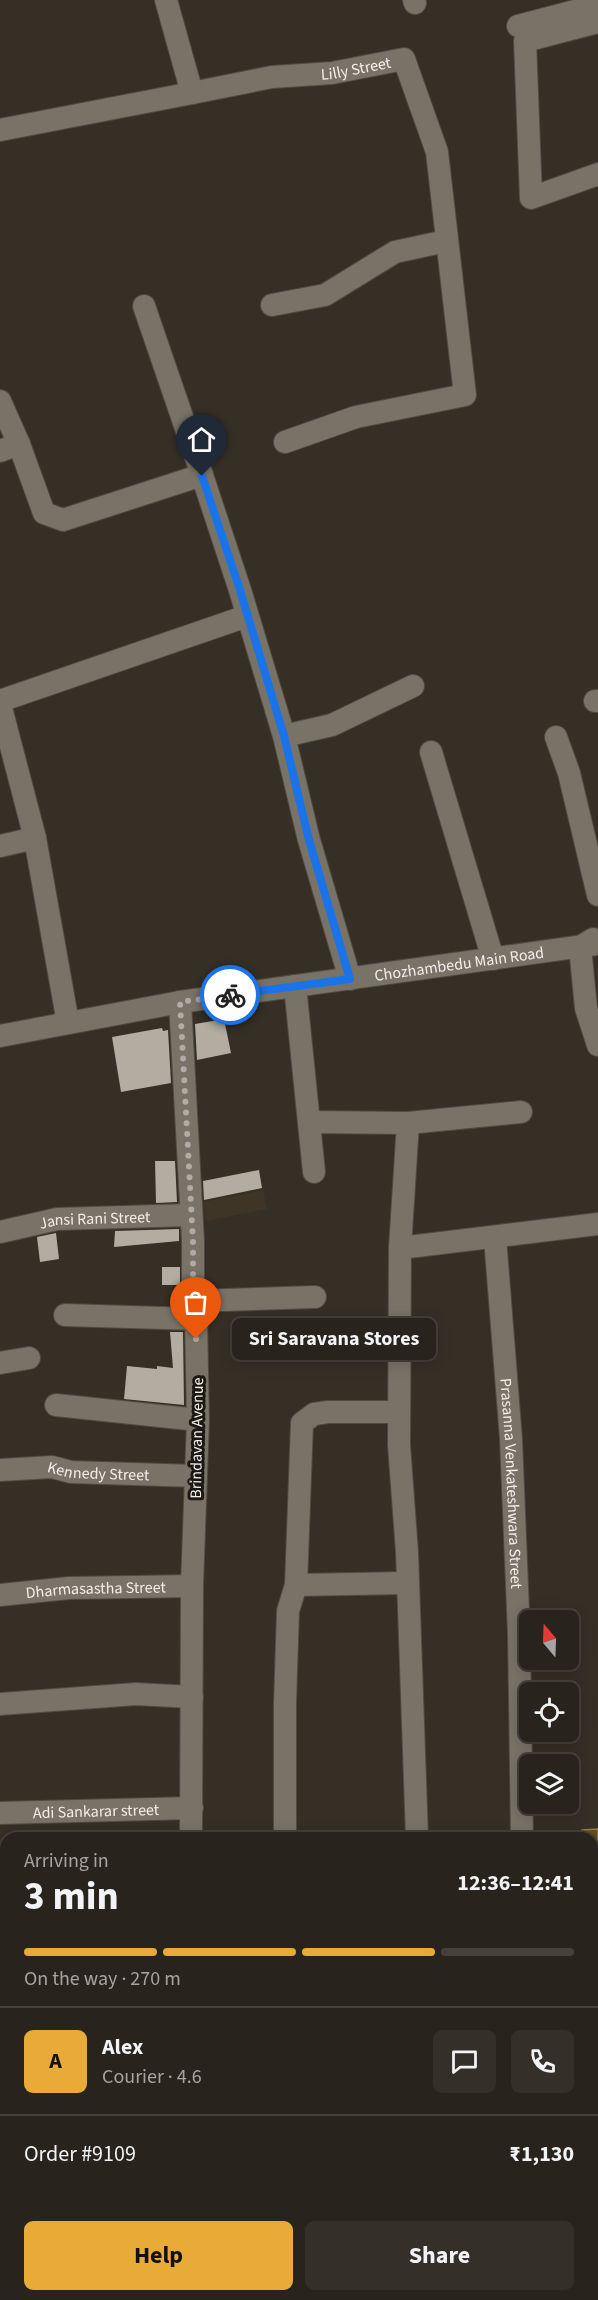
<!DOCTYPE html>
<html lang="en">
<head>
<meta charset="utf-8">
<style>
  :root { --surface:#28231c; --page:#342f29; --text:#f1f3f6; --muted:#a5a4a3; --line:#44403b; --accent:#e8ab37 }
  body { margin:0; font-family:"Source Sans 3",sans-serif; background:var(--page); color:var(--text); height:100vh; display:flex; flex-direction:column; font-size:22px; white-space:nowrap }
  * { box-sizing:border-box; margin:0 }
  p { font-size:20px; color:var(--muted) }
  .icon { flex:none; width:33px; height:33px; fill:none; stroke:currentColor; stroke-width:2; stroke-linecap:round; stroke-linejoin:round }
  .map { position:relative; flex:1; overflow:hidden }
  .details { position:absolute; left:0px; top:1832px; width:598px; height:470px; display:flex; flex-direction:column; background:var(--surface); border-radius:18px 18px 0 0; box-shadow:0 3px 15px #0003,0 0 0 2px var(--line) }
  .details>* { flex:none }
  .needle { width:39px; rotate:341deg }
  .controls { position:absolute; left:519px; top:1610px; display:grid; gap:12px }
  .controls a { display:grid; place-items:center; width:60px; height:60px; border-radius:9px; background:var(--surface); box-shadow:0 3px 15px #0003,0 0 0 2px var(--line); font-size:30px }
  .pin { position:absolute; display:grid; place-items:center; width:51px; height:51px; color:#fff; margin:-62px -26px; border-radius:50% 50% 50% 0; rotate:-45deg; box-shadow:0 0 6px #0007 }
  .pin .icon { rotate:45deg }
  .courier { position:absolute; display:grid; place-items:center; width:60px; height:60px; margin:-30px; border:4px solid #1a73e8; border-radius:50%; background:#fff; color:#222; box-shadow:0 2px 8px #0007 }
  .bubble { position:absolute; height:42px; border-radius:9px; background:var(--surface); box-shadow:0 3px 15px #0003,0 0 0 2px var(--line); font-size:20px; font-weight:700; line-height:42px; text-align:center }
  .overview em { font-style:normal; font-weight:700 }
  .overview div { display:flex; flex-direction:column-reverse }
  .overview { display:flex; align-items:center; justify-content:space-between; height:102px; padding:0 24px }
  h1 { font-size:39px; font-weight:700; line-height:45px }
  .bar { display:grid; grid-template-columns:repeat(4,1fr); gap:9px 6px; align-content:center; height:72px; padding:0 24px }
  .bar i { height:8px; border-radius:4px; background:var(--line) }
  .bar .active { background:var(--accent) }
  .bar p { grid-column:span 4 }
  .line { display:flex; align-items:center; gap:15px; padding:0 24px; border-top:2px solid var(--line) }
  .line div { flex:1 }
  .round { display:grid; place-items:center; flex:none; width:63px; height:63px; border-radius:9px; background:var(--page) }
  .action { display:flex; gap:12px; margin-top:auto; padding:12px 24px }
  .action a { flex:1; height:69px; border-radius:9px; background:var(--accent); color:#111; font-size:24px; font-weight:700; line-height:69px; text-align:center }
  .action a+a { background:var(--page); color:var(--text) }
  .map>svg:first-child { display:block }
  .built { fill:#3f3526 }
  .water { fill:#6a4d17; stroke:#937d56; stroke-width:1.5 }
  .building { fill:#b4aca0 }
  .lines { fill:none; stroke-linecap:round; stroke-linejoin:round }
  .minor-casing { stroke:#504b42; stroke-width:24 }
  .minor { stroke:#797267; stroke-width:22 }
  .done { stroke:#b0aba4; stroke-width:6; stroke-dasharray:0 10.8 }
  .route { stroke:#1a73e8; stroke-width:8 }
  .labels { text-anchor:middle; stroke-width:6; stroke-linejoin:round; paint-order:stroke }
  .street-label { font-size:16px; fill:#f2eee8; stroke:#1b1813 }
</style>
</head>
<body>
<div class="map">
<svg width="598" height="2300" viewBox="0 0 598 2300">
  <rect width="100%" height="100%" fill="#352f26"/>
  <!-- built -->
  <path class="built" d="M263 1190 267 1209 206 1221 202 1202Z"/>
  <!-- water -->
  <path class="water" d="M598 1829V2300H551L550 2295H592V1838L583 1837 582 1830Z"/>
  <!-- building -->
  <path class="building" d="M224 1019 231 1053 197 1060 195 1024Z
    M162 1028 163 1031 168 1030 171 1083 121 1092 112 1037Z
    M155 1161H175L177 1202 156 1203Z
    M259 1170 262 1188 204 1200 203 1181Z
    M179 1229V1241L114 1247 115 1231Z
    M56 1233 59 1259 40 1262 37 1237Z
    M162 1267H180V1285H162Z
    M170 1332H183L184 1405 124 1399 127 1366 157 1369V1366L173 1368Z"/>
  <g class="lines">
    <defs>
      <g id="minor">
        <path d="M414 0 415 3"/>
        <path d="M598 22 525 41 531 198 598 174"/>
        <path d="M518 26 598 5"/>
        <path id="s1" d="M192 93 272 77 332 73 404 59 437 152 465 395 356 417 285 442"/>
        <path d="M0 130 192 93 166 0"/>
        <path d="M272 305 325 295 395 252 446 241"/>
        <path d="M144 306 202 475"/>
        <path d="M0 401 19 444"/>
        <path d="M0 451 19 444 44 513 63 520 202 475 240 590 284 736"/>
        <path d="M0 701 247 616"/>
        <path d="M595 701H598"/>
        <path d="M0 704 35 838 68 1023"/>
        <path d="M556 737 569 773 598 895"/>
        <path d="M431 752 493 959"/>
        <path d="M0 846 35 838"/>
        <path d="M593 939 580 947 586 1008 598 1045"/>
        <path d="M350 979 309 840 284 736 332 725 413 686"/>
        <path d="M295 986 314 1172"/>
        <path d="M180 1002 193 1241V1301L196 1319 198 1420 192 1586 191 1838"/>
        <path id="s2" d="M0 1036 180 1002 598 944"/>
        <path d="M310 1122 408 1123 521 1112"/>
        <path id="s3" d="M0 1232 57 1219 190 1215"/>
        <path id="s4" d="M495 1238 511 1439 519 1635 522 1838"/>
        <path d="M400 1248 408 1123"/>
        <path d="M193 1301 315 1297"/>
        <path d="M65 1315 196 1319"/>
        <path d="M0 1363 29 1358"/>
        <path d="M56 1405 198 1420"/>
        <path id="s5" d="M0 1470 52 1467 71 1472 196 1476"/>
        <path d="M296 1585 407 1583"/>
        <path id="s6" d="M0 1595 69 1588 192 1586"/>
        <path d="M0 1704 136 1694 192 1697"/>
        <path id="s7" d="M0 1813 192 1808"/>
        <path d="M285 1838V1703L288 1611 296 1585 302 1423 314 1414 328 1412H399"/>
        <path d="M417 1838 407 1552 399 1445 400 1248 598 1224"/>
        <path d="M0 1909H6"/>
        <path d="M0 1980 6 1979"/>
        <path d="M0 2102 6 2101"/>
        <path d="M0 2222 6 2221"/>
        <path d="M198 2300 222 2295"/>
      </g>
    </defs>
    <!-- minor casing -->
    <use href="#minor" class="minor-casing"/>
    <!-- minor -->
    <use href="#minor" class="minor"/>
  </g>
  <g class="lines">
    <!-- done -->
    <path class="done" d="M196 1339 193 1301V1241L180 1002 230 995"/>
    <!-- route -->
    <path class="route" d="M202 476 240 590 284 736 309 840 350 979 230 995"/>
  </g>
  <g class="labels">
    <!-- street labels -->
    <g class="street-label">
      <text dy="6" stroke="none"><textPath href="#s1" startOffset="166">Lilly Street</textPath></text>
      <text dy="6" stroke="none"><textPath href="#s2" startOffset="465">Chozhambedu Main Road</textPath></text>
      <text dy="6" stroke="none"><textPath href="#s3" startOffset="96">Jansi Rani Street</textPath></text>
      <text transform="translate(196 1438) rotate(-89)" y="6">Brindavan Avenue</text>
      <text dy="6" stroke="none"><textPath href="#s5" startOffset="99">Kennedy Street</textPath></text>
      <text dy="6" stroke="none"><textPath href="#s4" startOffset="246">Prasanna Venkateshwara Street</textPath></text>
      <text dy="6" stroke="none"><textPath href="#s6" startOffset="96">Dharmasastha Street</textPath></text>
      <text dy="6" stroke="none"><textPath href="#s7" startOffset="96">Adi Sankarar street</textPath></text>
    </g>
  </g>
</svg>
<div class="controls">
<a><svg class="needle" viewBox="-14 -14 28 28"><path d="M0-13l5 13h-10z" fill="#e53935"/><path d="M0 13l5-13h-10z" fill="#a5a4a3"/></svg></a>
<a><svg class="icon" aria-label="locate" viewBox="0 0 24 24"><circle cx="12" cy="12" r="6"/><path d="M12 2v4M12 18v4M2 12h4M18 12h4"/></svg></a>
<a><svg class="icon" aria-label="layers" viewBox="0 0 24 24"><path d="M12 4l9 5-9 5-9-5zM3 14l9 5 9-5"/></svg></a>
</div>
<div class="pin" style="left:196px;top:1339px;background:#ea580c"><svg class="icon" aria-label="bag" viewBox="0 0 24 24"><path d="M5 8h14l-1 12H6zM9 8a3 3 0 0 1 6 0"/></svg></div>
<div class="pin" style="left:202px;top:476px;background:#1f2937"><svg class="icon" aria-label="home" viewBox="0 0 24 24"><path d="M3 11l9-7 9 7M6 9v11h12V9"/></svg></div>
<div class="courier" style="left:230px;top:995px"><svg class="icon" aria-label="bike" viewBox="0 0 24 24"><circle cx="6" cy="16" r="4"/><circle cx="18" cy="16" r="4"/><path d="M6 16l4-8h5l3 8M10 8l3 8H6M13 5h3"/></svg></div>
<div class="bubble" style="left:232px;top:1318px;width:204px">Sri Saravana Stores</div>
<section class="details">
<div class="overview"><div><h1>3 min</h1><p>Arriving in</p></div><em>12:36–12:41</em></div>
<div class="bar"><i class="active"></i><i class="active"></i><i class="active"></i><i></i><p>On the way · 270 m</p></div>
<div class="line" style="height:108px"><b class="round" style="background:var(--accent);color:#111">A</b><div><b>Alex</b><p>Courier · 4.6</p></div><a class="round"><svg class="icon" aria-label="chat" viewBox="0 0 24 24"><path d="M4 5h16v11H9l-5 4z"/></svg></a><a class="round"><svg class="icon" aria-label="phone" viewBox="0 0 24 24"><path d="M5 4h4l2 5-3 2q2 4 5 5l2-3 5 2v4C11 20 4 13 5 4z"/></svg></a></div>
<div class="line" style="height:78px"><div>Order #9109</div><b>₹1,130</b></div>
<div class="action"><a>Help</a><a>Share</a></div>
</section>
</div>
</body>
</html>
